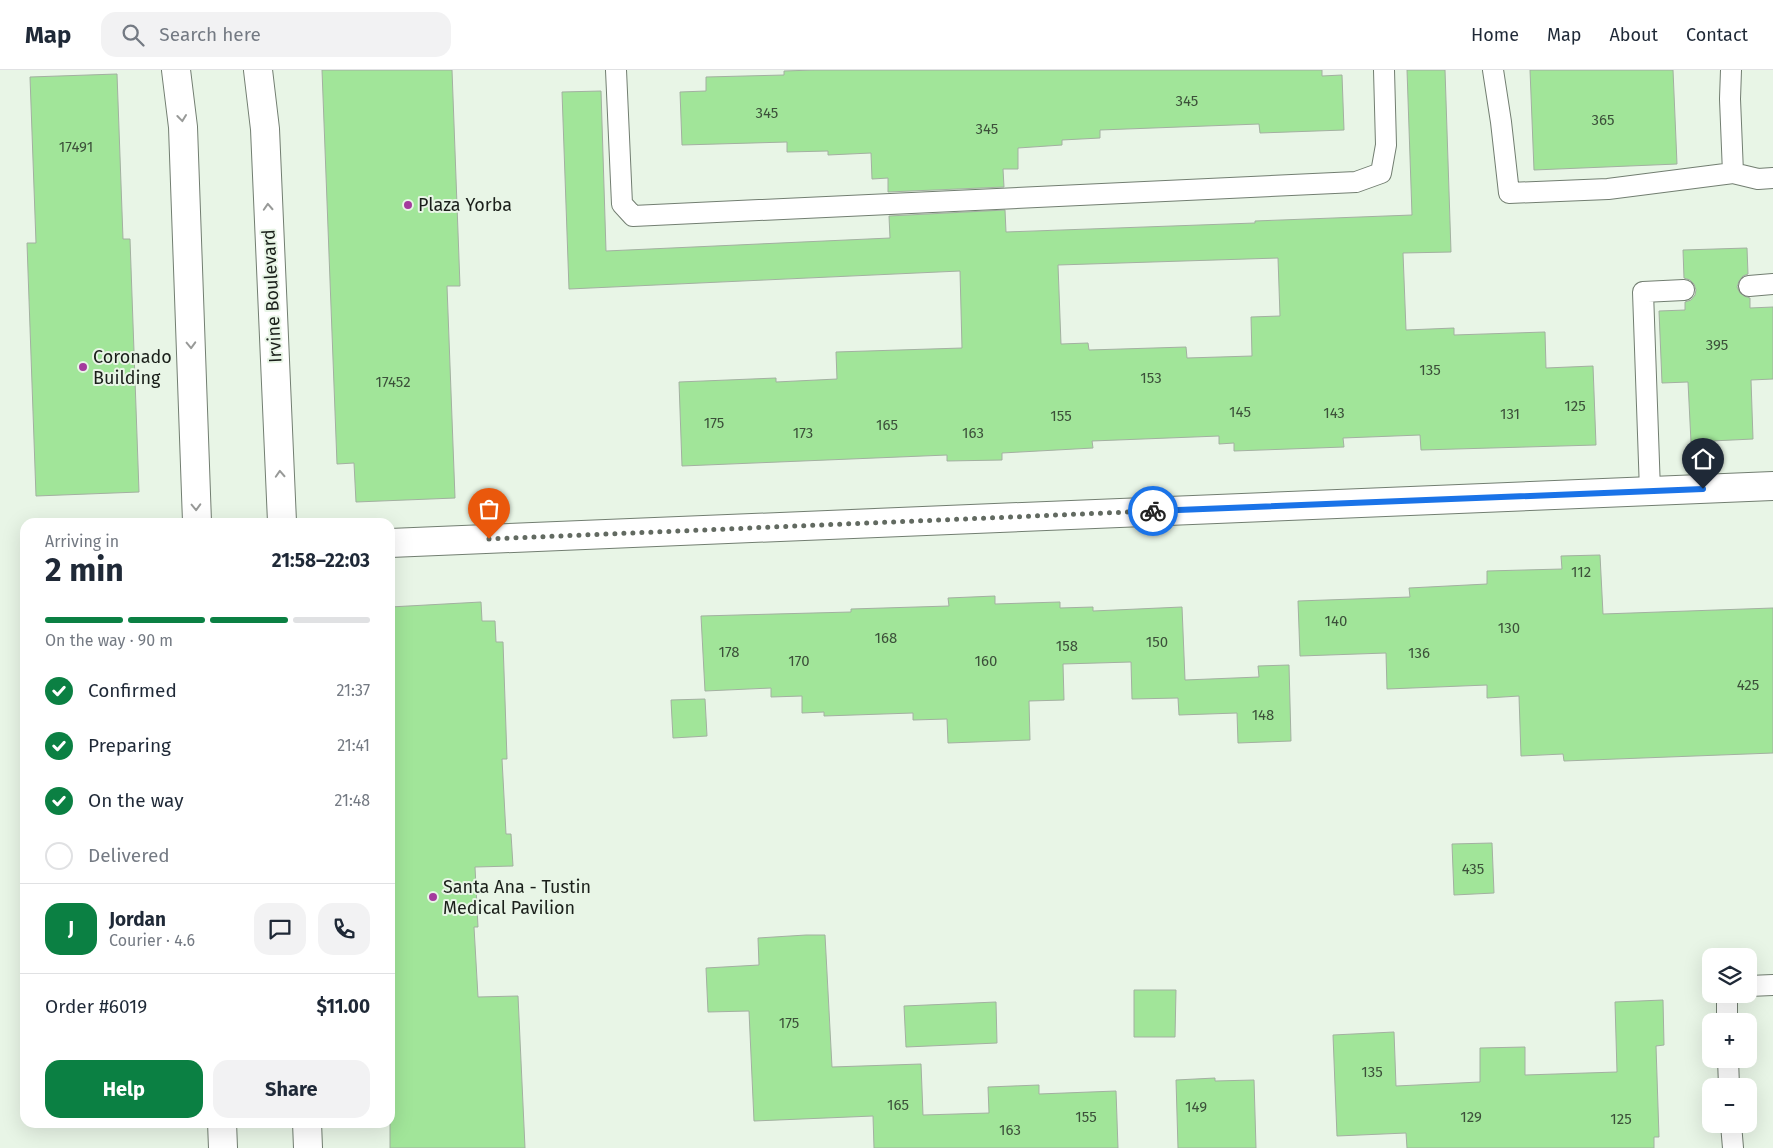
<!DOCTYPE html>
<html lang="en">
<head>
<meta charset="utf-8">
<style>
  :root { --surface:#fff; --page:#f2f2f3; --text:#1f2937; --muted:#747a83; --line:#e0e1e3; --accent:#0b8043 }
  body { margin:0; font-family:"Fira Sans",sans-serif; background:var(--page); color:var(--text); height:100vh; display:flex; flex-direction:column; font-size:19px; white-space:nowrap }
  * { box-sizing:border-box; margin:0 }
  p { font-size:16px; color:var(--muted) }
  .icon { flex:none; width:28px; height:28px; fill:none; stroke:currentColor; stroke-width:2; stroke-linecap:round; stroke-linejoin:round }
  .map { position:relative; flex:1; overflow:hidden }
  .details { position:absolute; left:20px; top:448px; width:375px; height:610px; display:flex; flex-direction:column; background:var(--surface); border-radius:15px; box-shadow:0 5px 20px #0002 }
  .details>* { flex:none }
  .controls { position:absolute; left:1702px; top:878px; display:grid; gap:10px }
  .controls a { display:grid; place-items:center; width:55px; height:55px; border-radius:10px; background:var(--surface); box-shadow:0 5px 20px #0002; font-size:25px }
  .pin { position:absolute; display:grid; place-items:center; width:42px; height:42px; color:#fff; margin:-51px -21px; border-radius:50% 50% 50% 0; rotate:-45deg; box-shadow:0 0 5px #0007 }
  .pin .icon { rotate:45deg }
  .courier { position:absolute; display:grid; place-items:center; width:50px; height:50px; margin:-25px; border:4px solid #1a73e8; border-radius:50%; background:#fff; color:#222; box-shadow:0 1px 6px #0007 }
  .headline em { font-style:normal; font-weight:700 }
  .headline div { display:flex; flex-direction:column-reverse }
  .headline { display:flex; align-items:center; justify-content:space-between; height:85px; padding:0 25px }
  h1 { font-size:32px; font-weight:700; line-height:38px }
  .bar { display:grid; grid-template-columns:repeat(4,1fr); gap:8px 5px; align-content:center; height:60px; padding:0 25px }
  .bar i { height:6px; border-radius:4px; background:var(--line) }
  .bar .on { background:var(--accent) }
  .bar p { grid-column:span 4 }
  .line { display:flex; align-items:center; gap:12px; padding:0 25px; border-top:1px solid var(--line) }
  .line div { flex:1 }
  .round { display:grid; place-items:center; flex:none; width:52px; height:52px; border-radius:15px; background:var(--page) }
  ol { padding:0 25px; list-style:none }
  li { display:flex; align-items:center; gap:15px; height:55px }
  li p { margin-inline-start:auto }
  li .icon { padding:5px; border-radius:50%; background:var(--accent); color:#fff; stroke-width:4 }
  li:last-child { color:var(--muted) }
  li i { width:28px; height:28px; border:2px solid var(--line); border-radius:50% }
  .primary-button { display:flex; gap:10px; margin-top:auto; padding:10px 25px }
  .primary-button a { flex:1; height:58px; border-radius:15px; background:var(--accent); color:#fff; font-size:20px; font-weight:700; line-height:58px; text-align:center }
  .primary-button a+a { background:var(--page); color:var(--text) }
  header { display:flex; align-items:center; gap:30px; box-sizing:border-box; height:70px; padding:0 25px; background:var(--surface); border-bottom:1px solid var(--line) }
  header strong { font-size:24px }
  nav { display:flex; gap:28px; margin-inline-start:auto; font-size:18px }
  .search { width:350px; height:45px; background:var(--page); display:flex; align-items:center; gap:12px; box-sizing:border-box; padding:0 18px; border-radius:15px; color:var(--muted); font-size:19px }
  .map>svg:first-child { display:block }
  .building { fill:#a1e599; stroke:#a3b0a1; fill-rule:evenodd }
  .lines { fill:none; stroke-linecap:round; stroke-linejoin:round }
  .lane-casing { stroke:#727e71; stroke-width:22 }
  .street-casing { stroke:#727e71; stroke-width:30 }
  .primary-casing { stroke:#727e71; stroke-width:30 }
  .lane { stroke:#fff; stroke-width:20 }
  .street { stroke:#fff; stroke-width:28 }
  .primary { stroke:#fff; stroke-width:28 }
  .oneway { stroke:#989a98 }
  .done { stroke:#626a61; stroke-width:5; stroke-dasharray:0 9 }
  .route { stroke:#1a73e8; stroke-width:6 }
  .poi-dot { fill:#a43b9d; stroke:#e8f5e6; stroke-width:2 }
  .labels { text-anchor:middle; stroke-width:4; stroke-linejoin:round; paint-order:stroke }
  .number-label { font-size:15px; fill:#3c503a }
  .poi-label { font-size:18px; fill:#1a1f1a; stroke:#e8f5e6; text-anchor:start }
  .street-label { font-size:18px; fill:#1a1f1a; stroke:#e8f5e6 }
</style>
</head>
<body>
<header>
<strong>Map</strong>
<div class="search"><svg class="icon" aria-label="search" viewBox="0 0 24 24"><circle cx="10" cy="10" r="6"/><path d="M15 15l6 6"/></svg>Search here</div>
<nav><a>Home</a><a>Map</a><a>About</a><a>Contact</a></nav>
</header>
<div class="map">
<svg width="1773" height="1078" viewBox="0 0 1773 1078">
  <rect width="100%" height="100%" fill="#e8f5e6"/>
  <!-- building -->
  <path class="building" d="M322 0H452L460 216H447L455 428 356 432 354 393 337 394Z
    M814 0H1322V6L1342 5 1344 60 1260 63 1259 54 1100 60V68L1062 70V75L1018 78V99H1003L1004 117 888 122V108L872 109 871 83 828 85V81L787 82V72L682 75 680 22 706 21V7L784 5V1Z
    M1407 0H1445L1451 182 1403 183 1406 260 1454 258V265L1545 262 1546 298 1593 296 1596 375 1421 380 1420 365 1343 368 1344 377 1234 381V373L1219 374V366L1092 371 1093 378 1002 383V390L947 391V385L682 396 679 312 776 308V312L837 309 836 282 962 278 960 201 569 219 562 22 601 21 606 181 890 168 889 146 1005 140 1006 162 1255 153V151L1412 145ZM1278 188 1280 246 1251 247 1252 286 1187 288 1186 277 1089 280 1088 273 1061 274 1058 195Z
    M1530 0H1673L1677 94 1534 100Z
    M117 4 123 169H130L139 422 36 426 27 173H36L30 7Z
    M1747 178 1748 204 1743 206 1739 211 1737 217 1740 223 1744 226 1750 228V238L1773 237V309L1751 310 1753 369 1691 372 1688 312 1662 313 1659 241 1685 240V232L1691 230 1695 225 1696 220 1694 214 1690 210 1684 208 1683 180Z
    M1600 485 1603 544 1773 538V683L1564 691 1563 684 1521 686 1519 626 1487 628V615L1387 619 1386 583 1300 586 1298 531 1410 527 1409 518 1487 514V501L1562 499 1561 486Z
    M995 526V534L1060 532V538L1093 537V541L1182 537 1185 610 1259 607 1258 596 1289 595 1291 671 1238 673 1237 643 1179 645 1178 628 1132 629 1131 592 1063 594 1064 630 1029 631 1030 670 948 673 947 649 913 650V643L824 646V642L802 643V626L771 627V618L705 621 701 546 851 542V539L949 536 948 528Z
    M481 532 482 551H495L496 572H503L507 689H502L506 764H511L513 796 475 797 478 857H474L478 927 518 926 525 1078H390V537Z
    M705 629 707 666 673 668 671 630Z
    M1492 773 1494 823 1454 825 1452 774Z
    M806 865H825L832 997 921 994 923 1045 989 1043 988 1017 1039 1015V1024L1116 1021 1118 1078H874L873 1046 754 1051 749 941 708 942 706 898 759 895 758 868Z
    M1134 920H1176L1175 967H1134Z
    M1663 930 1664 975 1656 976 1659 1067H1654V1078H1407L1406 1063 1337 1066 1333 965 1394 962 1396 1016 1480 1012V978L1525 977V1005L1617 1002 1615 932Z
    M996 932 997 973 906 977 904 936Z
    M1215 1008V1011L1254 1010 1256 1078H1178L1176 1010Z"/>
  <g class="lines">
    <defs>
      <path id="lane" d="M616 0 622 134 633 146 1356 112 1381 103 1386 75 1384 0
        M1493 0 1501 52 1509 123 1608 119 1733 103
        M1731 0 1730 29 1733 103 1758 109 1773 108
        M1749 216 1773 214
        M1650 421 1643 222 1684 220
        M1749 916 1773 915
        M1727 951V931L1729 924
        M1728 989 1729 1016
        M1731 1054 1733 1078"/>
      <path id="street" d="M390 473 1773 416"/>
      <path id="primary" d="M176 0 183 57 197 452
        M258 0 265 59 282 452
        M222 1052 223 1078
        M307 1052 308 1078"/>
    </defs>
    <!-- lane casing -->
    <use href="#lane" class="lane-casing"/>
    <!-- street casing -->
    <use href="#street" class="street-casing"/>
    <!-- primary casing -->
    <use href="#primary" class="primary-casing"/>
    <!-- lane -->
    <use href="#lane" class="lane"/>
    <!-- street -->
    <use href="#street" class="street"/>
    <!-- primary -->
    <use href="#primary" class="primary"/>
  </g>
  <!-- one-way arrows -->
  <defs><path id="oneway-chevron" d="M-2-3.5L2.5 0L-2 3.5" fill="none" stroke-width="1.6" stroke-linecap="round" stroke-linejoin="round" transform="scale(1.25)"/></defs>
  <g class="oneway">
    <use href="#oneway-chevron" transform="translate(182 48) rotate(83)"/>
    <use href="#oneway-chevron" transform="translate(268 137) rotate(-93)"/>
    <use href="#oneway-chevron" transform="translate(191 275) rotate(88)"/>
    <use href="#oneway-chevron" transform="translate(280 404) rotate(-93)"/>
    <use href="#oneway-chevron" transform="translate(196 437) rotate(88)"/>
  </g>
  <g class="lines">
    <!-- done -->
    <path class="done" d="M489 469 1153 441"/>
    <!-- route -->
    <path class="route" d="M1153 441 1703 419"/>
  </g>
  <!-- markers -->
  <g class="poi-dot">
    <circle cx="408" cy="135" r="5"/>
    <circle cx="83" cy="297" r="5"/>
    <circle cx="433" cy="827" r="5"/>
  </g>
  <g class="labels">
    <!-- number labels -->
    <g class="number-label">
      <text x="1187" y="36">345</text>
      <text x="767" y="48">345</text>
      <text x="1603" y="55">365</text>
      <text x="987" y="64">345</text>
      <text x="76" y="82">17491</text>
      <text x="1717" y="280">395</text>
      <text x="1430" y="305">135</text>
      <text x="1151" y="313">153</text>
      <text x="393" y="317">17452</text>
      <text x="1575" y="341">125</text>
      <text x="1240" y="347">145</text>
      <text x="1334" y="348">143</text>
      <text x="1510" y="349">131</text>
      <text x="1061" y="351">155</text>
      <text x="714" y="358">175</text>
      <text x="887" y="360">165</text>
      <text x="803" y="368">173</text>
      <text x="973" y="368">163</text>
      <text x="1581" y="507">112</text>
      <text x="1336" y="556">140</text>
      <text x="1509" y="563">130</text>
      <text x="886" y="573">168</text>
      <text x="1157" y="577">150</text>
      <text x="1067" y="581">158</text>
      <text x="729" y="587">178</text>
      <text x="1419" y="588">136</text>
      <text x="799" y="596">170</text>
      <text x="986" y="596">160</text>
      <text x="1748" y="620">425</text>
      <text x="1263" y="650">148</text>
      <text x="1473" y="804">435</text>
      <text x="789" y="958">175</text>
      <text x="1372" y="1007">135</text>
      <text x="898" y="1040">165</text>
      <text x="1196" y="1042">149</text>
      <text x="1086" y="1052">155</text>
      <text x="1471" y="1052">129</text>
      <text x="1621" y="1054">125</text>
      <text x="1010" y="1065">163</text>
    </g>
    <!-- poi labels -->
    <g class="poi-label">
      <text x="418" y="141">Plaza Yorba</text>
      <text x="93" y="293">Coronado<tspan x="93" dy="21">Building</tspan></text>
      <text x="443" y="823">Santa Ana - Tustin<tspan x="443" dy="21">Medical Pavilion</tspan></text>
    </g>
    <!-- street labels -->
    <g class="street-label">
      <text transform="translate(272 226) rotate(-93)" y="6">Irvine Boulevard</text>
    </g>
  </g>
</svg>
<div class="controls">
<a><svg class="icon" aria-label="layers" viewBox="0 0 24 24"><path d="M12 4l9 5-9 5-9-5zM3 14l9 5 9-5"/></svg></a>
<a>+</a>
<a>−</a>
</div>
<div class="pin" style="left:489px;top:469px;background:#ea580c"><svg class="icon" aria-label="bag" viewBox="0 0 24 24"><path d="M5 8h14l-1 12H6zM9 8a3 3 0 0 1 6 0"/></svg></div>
<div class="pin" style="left:1703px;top:419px;background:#1f2937"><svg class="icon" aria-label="home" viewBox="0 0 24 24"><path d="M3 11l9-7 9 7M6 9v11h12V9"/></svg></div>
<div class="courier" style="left:1153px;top:441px"><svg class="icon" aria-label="bike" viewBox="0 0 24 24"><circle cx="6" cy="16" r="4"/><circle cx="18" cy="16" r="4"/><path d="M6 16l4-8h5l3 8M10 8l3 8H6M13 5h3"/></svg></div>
<section class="details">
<div class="headline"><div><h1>2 min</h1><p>Arriving in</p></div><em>21:58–22:03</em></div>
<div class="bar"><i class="on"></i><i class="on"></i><i class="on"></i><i></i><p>On the way · 90 m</p></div>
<ol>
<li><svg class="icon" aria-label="check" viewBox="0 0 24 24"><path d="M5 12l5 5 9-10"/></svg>Confirmed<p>21:37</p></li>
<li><svg class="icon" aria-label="check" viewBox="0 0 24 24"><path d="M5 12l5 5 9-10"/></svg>Preparing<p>21:41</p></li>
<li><svg class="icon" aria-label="check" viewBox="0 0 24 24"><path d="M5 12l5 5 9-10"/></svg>On the way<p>21:48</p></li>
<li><i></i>Delivered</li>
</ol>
<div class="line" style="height:90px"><b class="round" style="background:var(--accent);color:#fff">J</b><div><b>Jordan</b><p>Courier · 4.6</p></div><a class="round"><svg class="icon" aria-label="chat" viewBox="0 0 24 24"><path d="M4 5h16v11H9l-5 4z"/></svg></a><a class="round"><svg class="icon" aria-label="phone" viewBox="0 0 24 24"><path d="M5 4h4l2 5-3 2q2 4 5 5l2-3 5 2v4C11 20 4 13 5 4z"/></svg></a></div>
<div class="line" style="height:65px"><div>Order #6019</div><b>$11.00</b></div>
<div class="primary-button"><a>Help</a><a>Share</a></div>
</section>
</div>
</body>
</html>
